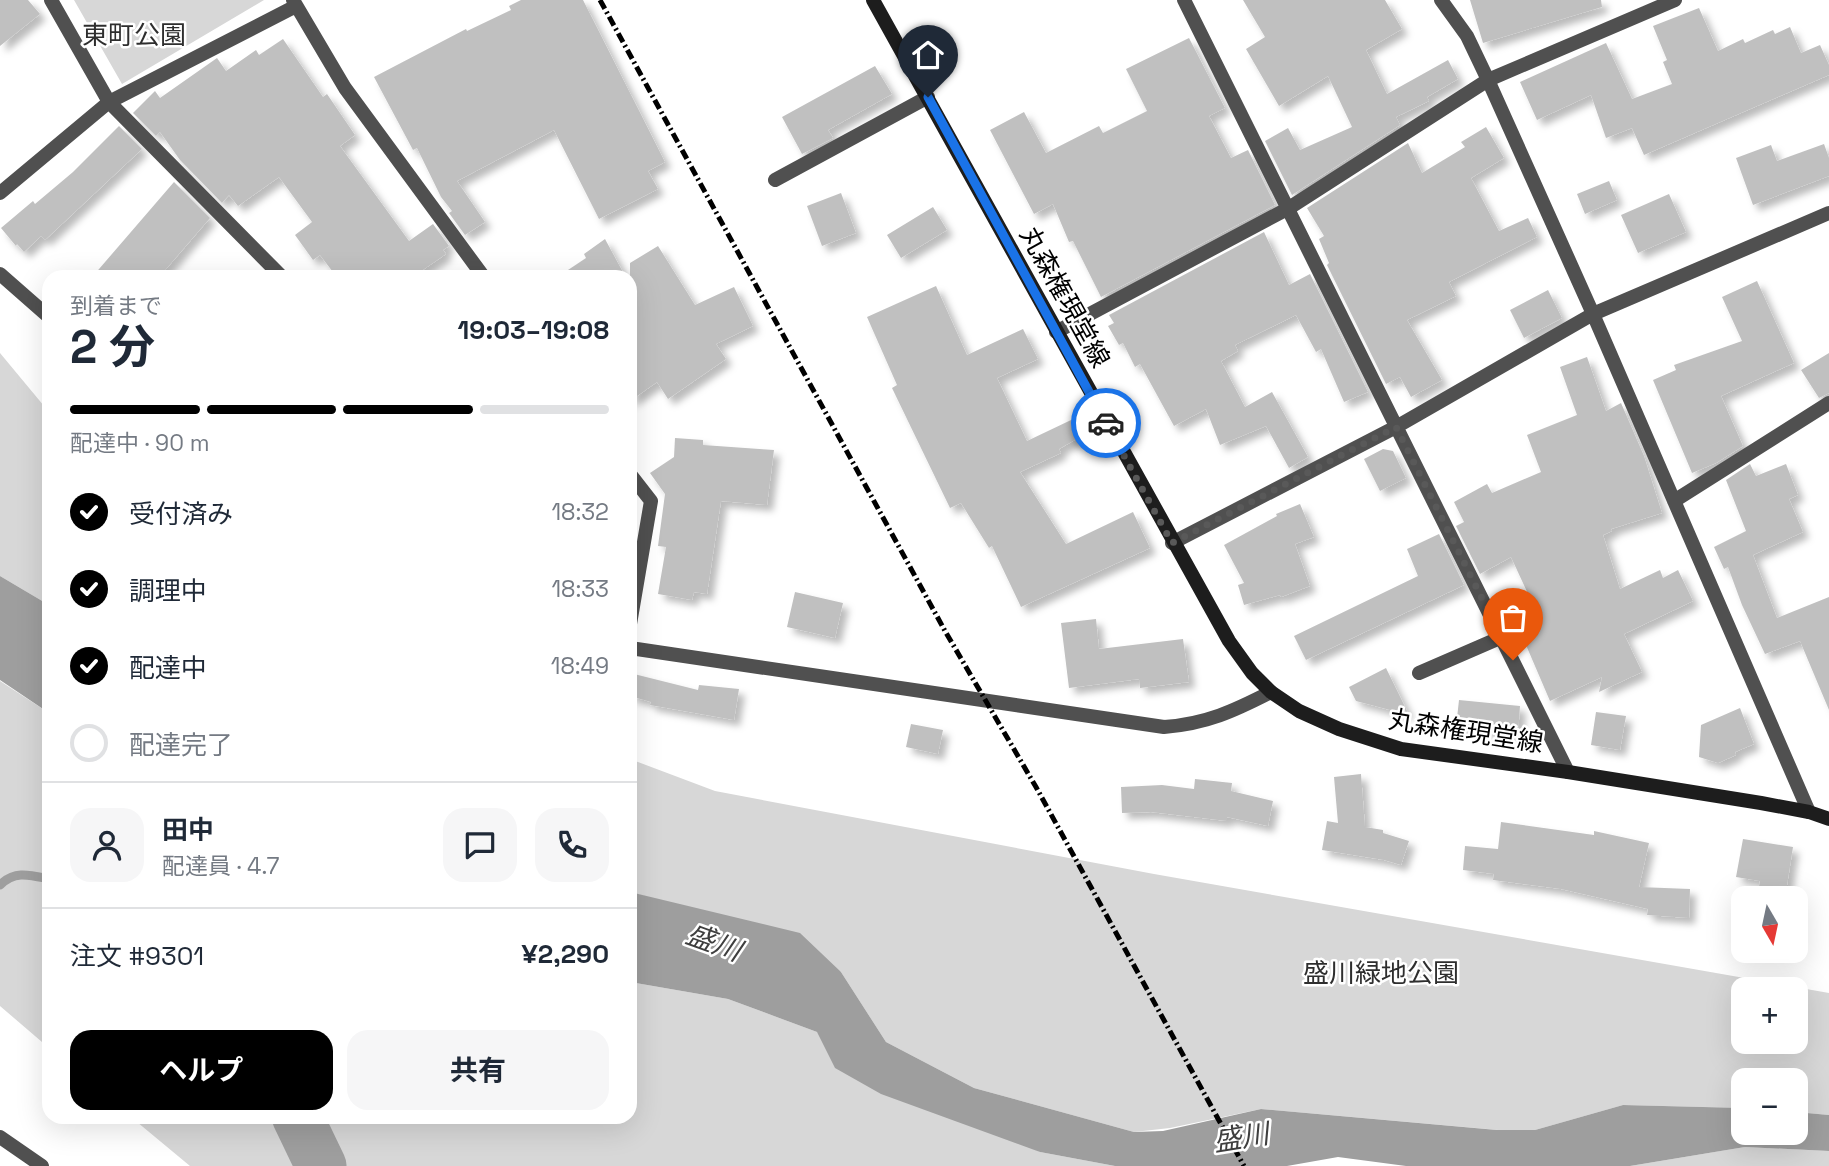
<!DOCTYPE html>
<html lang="ja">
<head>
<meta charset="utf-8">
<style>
  :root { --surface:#fff; --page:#f6f6f7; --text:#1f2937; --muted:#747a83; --line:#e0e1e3; --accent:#000 }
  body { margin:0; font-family:"Space Grotesk","Noto Sans JP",sans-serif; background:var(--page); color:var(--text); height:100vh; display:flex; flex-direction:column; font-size:26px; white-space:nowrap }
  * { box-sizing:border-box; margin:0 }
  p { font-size:23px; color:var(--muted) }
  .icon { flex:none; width:38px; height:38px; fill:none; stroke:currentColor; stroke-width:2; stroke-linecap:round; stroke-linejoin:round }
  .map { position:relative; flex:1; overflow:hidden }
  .details { position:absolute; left:42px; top:270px; width:595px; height:854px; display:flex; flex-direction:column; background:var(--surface); border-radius:21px; box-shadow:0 7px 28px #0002 }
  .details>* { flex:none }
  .needle { width:46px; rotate:171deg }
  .buttons { position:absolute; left:1731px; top:886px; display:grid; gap:14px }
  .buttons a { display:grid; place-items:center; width:77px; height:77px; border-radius:14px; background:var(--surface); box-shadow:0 7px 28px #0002; font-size:35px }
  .pin { position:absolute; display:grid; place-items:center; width:60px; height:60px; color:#fff; margin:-72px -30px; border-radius:50% 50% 50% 0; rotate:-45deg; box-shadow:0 0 7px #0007 }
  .pin .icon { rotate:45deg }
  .courier { position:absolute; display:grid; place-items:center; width:70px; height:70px; margin:-35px; border:5px solid #1a73e8; border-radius:50%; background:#fff; color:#222; box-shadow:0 2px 9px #0007 }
  .head em { font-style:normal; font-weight:700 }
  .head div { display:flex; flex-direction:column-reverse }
  .head { display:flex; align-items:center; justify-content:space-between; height:119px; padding:0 28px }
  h1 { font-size:46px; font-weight:700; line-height:52px }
  .bar { display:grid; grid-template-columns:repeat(4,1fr); gap:10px 7px; align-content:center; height:84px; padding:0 28px }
  .bar i { height:9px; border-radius:5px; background:var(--line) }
  .bar .current { background:var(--accent) }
  .bar p { grid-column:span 4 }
  .line { display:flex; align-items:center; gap:18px; padding:0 28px; border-top:2px solid var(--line) }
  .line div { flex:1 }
  .round { display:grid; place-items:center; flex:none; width:74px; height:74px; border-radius:21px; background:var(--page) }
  ol { padding:0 28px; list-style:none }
  li { display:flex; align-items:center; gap:21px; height:77px }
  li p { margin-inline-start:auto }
  li .icon { padding:7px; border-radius:50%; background:var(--accent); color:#fff; stroke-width:4 }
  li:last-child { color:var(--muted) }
  li i { width:38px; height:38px; border:4px solid var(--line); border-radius:50% }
  .cta { display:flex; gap:14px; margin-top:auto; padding:14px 28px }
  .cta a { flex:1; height:80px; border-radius:21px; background:var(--accent); color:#fff; font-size:28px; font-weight:700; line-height:80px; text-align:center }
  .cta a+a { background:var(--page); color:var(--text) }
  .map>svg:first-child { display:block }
  .green { fill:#d7d7d7; fill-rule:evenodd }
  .water { fill:#9e9e9e }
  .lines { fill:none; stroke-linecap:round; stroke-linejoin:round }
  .stream { stroke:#9e9e9e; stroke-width:9 }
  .river { stroke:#9e9e9e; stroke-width:51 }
  .building { fill:#c0c0c0; filter:url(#shadow) }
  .minor { stroke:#505050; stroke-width:14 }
  .tertiary { stroke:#505050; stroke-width:14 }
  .secondary { stroke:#1d1d1d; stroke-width:14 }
  .rail { stroke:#000; stroke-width:5; stroke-dasharray:10 3.5 2 3.5; stroke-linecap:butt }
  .done { stroke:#595959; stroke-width:7; stroke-dasharray:0 12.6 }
  .route { stroke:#1a73e8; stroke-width:9 }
  .labels { text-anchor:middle; stroke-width:5; stroke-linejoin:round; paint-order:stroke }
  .park-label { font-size:26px; fill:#2e2e2e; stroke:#fff }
  .street-label { font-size:26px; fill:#000; stroke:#fff }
  .water-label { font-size:28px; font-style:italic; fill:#3f3f3f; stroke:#fff }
</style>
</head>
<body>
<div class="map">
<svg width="1829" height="1166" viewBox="0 0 1829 1166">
  <defs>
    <filter id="shadow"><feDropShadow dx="6" dy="6" stdDeviation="3.5" flood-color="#0004"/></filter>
  </defs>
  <rect width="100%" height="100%" fill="#fff"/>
  <!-- green -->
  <path class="green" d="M74 0H264L122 84Z
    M0 353 49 412V605L0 576Z
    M0 681 49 713V1048L0 1006Z
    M630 759 715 791 1154 874 1829 993V1115L1796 1112V1080H1743V1108L1623 1105 1535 1130H1498L1261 1109 1170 1128 1134 1132 974 1088 886 1042 841 972 672 904 630 892ZM1743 989H1796V1041H1743Z
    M630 982 728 999 817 1032 1040 1152 1115 1166H190L131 1117 630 1116Z
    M1745 1147 1829 1151V1166H1630Z"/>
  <!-- water -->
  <path class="water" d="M0 576 49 605V713L0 680Z
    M630 892 800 933 841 972 886 1042 974 1088 1134 1132 1163 1131 1261 1109 1497 1130H1535L1623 1105 1743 1108V1132H1796V1112L1829 1115V1151L1745 1147 1630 1166H1406L1338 1157 1287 1166H1115L1040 1152 881 1094 835 1068 817 1032 728 999 630 982Z"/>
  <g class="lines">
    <!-- stream -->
    <path class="stream" d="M0 885C15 870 30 875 49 879"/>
    <!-- river -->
    <path class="river" d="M297 1116 321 1166"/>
  </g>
  <!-- building -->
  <path class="building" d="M0 0H28L40 14 0 46Z
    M521 0H583L665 162 648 171 658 189 599 219 554 130 457 181 485 222 465 235 449 213 452 211 441 197 417 148 413 150 374 77 466 29 467 31 511 10 509 6Z
    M1243 0H1385L1402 29 1366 50 1387 94 1448 60 1458 79 1427 97 1429 101 1396 117 1400 125 1292 195 1265 141 1288 128 1300 150 1352 127 1328 76 1279 106 1246 49 1265 37Z
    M1470 0H1601L1602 7 1483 43Z
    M1699 8 1718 51 1743 39 1745 43 1773 30 1775 34 1790 27 1801 53 1820 45 1829 65V75L1644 155 1632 128 1606 138 1591 95 1537 120 1520 82 1606 43 1632 99 1672 84 1663 62 1667 60 1653 26Z
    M1189 38 1225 108 1209 116 1231 158 1248 150 1275 205 1101 297 1073 241 1069 242 1053 204 1034 214 990 130 1024 112 1046 153 1099 126 1103 133 1147 111 1126 69Z
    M283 39 323 97 327 94 355 135 340 146 409 241 433 224 449 246 443 250 446 254 414 276H336L320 255 313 260 295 235 312 222 279 177 238 206 229 195 222 203 180 160 160 132 156 136 133 113 155 91 160 98 217 58 226 71 256 50 259 55Z
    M875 66 892 94 828 130 833 138 802 154 782 117Z
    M119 126 142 149 45 240 41 236 24 252 17 244 16 246 1 228 33 201 35 204 73 172Z
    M1486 127 1504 158 1471 178 1499 231 1528 218 1537 237 1449 282 1456 296 1407 320 1442 380 1411 397 1400 377 1386 384 1327 265 1329 263 1319 239 1324 236 1307 208 1408 143 1422 173 1465 147 1461 142Z
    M1824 144 1829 158V176L1753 205 1736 158 1771 145 1777 161Z
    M1609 181 1617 200 1585 214 1577 194Z
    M174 182 210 218 160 276H93Z
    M841 193 856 233 822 246 807 206Z
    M1669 194 1686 232 1638 253 1621 215Z
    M933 207 947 230 901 258 887 235Z
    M1264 232 1289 285 1310 274 1368 392 1344 402 1321 349 1316 352 1296 315 1235 345 1238 351 1221 361 1245 407 1272 392 1308 457 1289 468 1266 426 1220 445 1206 409 1174 426 1140 364 1135 367 1123 343 1119 345 1108 326 1114 323 1109 315Z
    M605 239 625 276H559L586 258 584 254Z
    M658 246 695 305 734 287 753 326 716 344 726 359 668 399 657 382 630 401V263Z
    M1757 281 1794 363 1721 396 1743 446 1716 463 1692 473 1653 380 1676 370 1674 365 1742 341 1722 297Z
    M936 286 967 355 1023 329 1038 359 997 378 1027 441 1090 411 1099 426 1059 449 1061 453 1020 472 1066 544 1133 512 1150 548 1021 607 992 546 989 548 961 503 950 508 892 388 897 385 867 317Z
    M1548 290 1562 318 1524 338 1510 310Z
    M1829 353V393L1819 398 1801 370Z
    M1587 357 1606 411 1621 403 1644 456 1662 513 1611 529 1612 531 1603 535 1620 589 1660 570 1663 578 1678 570 1693 601 1624 634 1642 672 1599 692 1602 677 1550 701 1520 631 1541 622 1511 557 1480 574 1456 526 1464 522 1454 502 1487 484 1492 493 1541 472 1527 435 1577 415 1560 367Z
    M675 438 703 440V445L774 450 767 505 721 501 707 594 694 592 692 600 658 594 666 547 658 546 665 494 650 473 674 457Z
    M1383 449 1393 451 1406 478 1380 491 1364 459Z
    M1750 464 1756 476 1786 464 1798 495 1789 499 1803 532 1753 555 1777 618 1829 597V710L1800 641 1765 654 1742 605 1728 567 1724 569 1714 547 1746 531 1726 480Z
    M1300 504 1314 537 1295 544 1310 586 1281 597 1280 595 1244 605 1238 585 1244 583 1224 545 1277 516 1276 514Z
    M1439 534 1464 585 1306 660 1294 636 1418 576 1407 549Z
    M795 592 843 603 835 638 787 627Z
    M1096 619 1099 649 1183 639 1189 682 1140 688 1139 679 1069 688 1061 623Z
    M1386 668 1409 715 1356 701 1349 687Z
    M630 673 698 690 699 685 739 689 734 720 650 705 651 702 630 696Z
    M1459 700 1520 706 1518 734 1456 727Z
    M1740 708 1754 744 1735 752 1736 755 1718 763 1699 757 1701 725Z
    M1596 712 1626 716 1620 750 1591 745Z
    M911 724 943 730 938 754 906 747Z
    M1361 774 1365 827 1383 830V833L1409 841 1401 865 1384 860 1322 850 1327 821 1338 823 1334 777Z
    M1195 779 1232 783 1231 791 1273 801 1268 826 1227 817V821L1151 812 1122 813 1121 787 1162 785 1194 789Z
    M1501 822 1594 835V831L1649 843 1639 887 1690 889 1689 918 1647 915 1648 909 1561 889 1493 880 1494 874 1463 870 1465 846 1498 849Z
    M1743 839 1793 847 1785 898H1757L1760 881 1736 877Z"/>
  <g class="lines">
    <!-- minor -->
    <path class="minor" d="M51 0 109 102 281 276
      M293 0 345 88 483 276
      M1184 0 1568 772
      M1441 0 1467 36 1488 80 1593 314 1809 812
      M775 180 928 97
      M0 193 109 102 296 6
      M1056 332 1289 208 1488 80 1675 0
      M630 474 651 501 630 624
      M1674 501 1829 403
      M1172 543 1396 427 1593 314 1829 213
      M1419 673 1502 637
      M0 1137 42 1166"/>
    <!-- tertiary -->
    <path class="tertiary" d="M0 274 49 317
      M630 648 1164 727C1206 724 1234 711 1271 692"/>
    <!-- secondary -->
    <path class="secondary" d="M873 0 1229 641 1252 673 1271 692 1299 711 1339 729 1401 749 1568 772 1761 803 1809 812 1829 819"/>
    <!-- rail -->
    <path class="rail" d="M600 0 945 631 1036 787 1244 1166"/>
  </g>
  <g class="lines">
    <!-- done -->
    <path class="done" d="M1106 423 1172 543 1396 427 1513 660"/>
    <!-- route -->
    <path class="route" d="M928 97 1106 423"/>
  </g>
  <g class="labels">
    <!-- park labels -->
    <g class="park-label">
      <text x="134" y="44">東町公園</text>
      <text x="1381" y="982">盛川緑地公園</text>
    </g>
    <!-- street labels -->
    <g class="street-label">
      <text transform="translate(1065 297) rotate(61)" y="9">丸森権現堂線</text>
      <text transform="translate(1466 731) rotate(9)" y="9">丸森権現堂線</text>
    </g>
    <!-- water labels -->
    <g class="water-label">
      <text transform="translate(714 942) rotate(20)" y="10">盛川</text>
      <text transform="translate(1241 1137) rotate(-9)" y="10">盛川</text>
    </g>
  </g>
</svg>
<div class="buttons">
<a><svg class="needle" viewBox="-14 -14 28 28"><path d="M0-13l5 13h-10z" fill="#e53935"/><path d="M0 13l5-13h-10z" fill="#747a83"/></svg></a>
<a>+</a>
<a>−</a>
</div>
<div class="pin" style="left:1513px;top:660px;background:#ea580c"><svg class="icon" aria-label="bag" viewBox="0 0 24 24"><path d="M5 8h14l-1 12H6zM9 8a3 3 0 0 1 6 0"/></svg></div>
<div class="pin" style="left:928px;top:97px;background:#1f2937"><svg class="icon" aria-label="home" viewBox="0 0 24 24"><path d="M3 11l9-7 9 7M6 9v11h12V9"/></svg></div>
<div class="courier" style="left:1106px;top:423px"><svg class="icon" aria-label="car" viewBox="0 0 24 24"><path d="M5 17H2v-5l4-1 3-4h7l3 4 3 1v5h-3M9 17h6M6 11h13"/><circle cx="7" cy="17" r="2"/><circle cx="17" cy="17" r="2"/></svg></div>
<section class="details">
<div class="head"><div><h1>2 分</h1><p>到着まで</p></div><em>19:03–19:08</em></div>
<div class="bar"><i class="current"></i><i class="current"></i><i class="current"></i><i></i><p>配達中 · 90 m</p></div>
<ol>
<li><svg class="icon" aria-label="check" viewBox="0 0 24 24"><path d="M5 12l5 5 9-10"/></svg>受付済み<p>18:32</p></li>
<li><svg class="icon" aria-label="check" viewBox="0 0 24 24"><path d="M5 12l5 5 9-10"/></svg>調理中<p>18:33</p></li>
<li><svg class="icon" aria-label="check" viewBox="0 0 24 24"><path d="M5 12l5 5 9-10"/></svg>配達中<p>18:49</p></li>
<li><i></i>配達完了</li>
</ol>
<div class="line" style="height:126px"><a class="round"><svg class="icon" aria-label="person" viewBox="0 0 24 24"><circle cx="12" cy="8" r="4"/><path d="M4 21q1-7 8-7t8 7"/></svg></a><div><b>田中</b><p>配達員 · 4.7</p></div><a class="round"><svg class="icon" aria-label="chat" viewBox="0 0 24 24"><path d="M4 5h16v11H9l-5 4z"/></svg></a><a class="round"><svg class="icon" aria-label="phone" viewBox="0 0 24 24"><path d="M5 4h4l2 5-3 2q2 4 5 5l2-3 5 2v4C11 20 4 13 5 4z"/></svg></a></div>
<div class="line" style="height:91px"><div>注文 #9301</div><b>¥2,290</b></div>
<div class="cta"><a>ヘルプ</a><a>共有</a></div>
</section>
</div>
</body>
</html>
